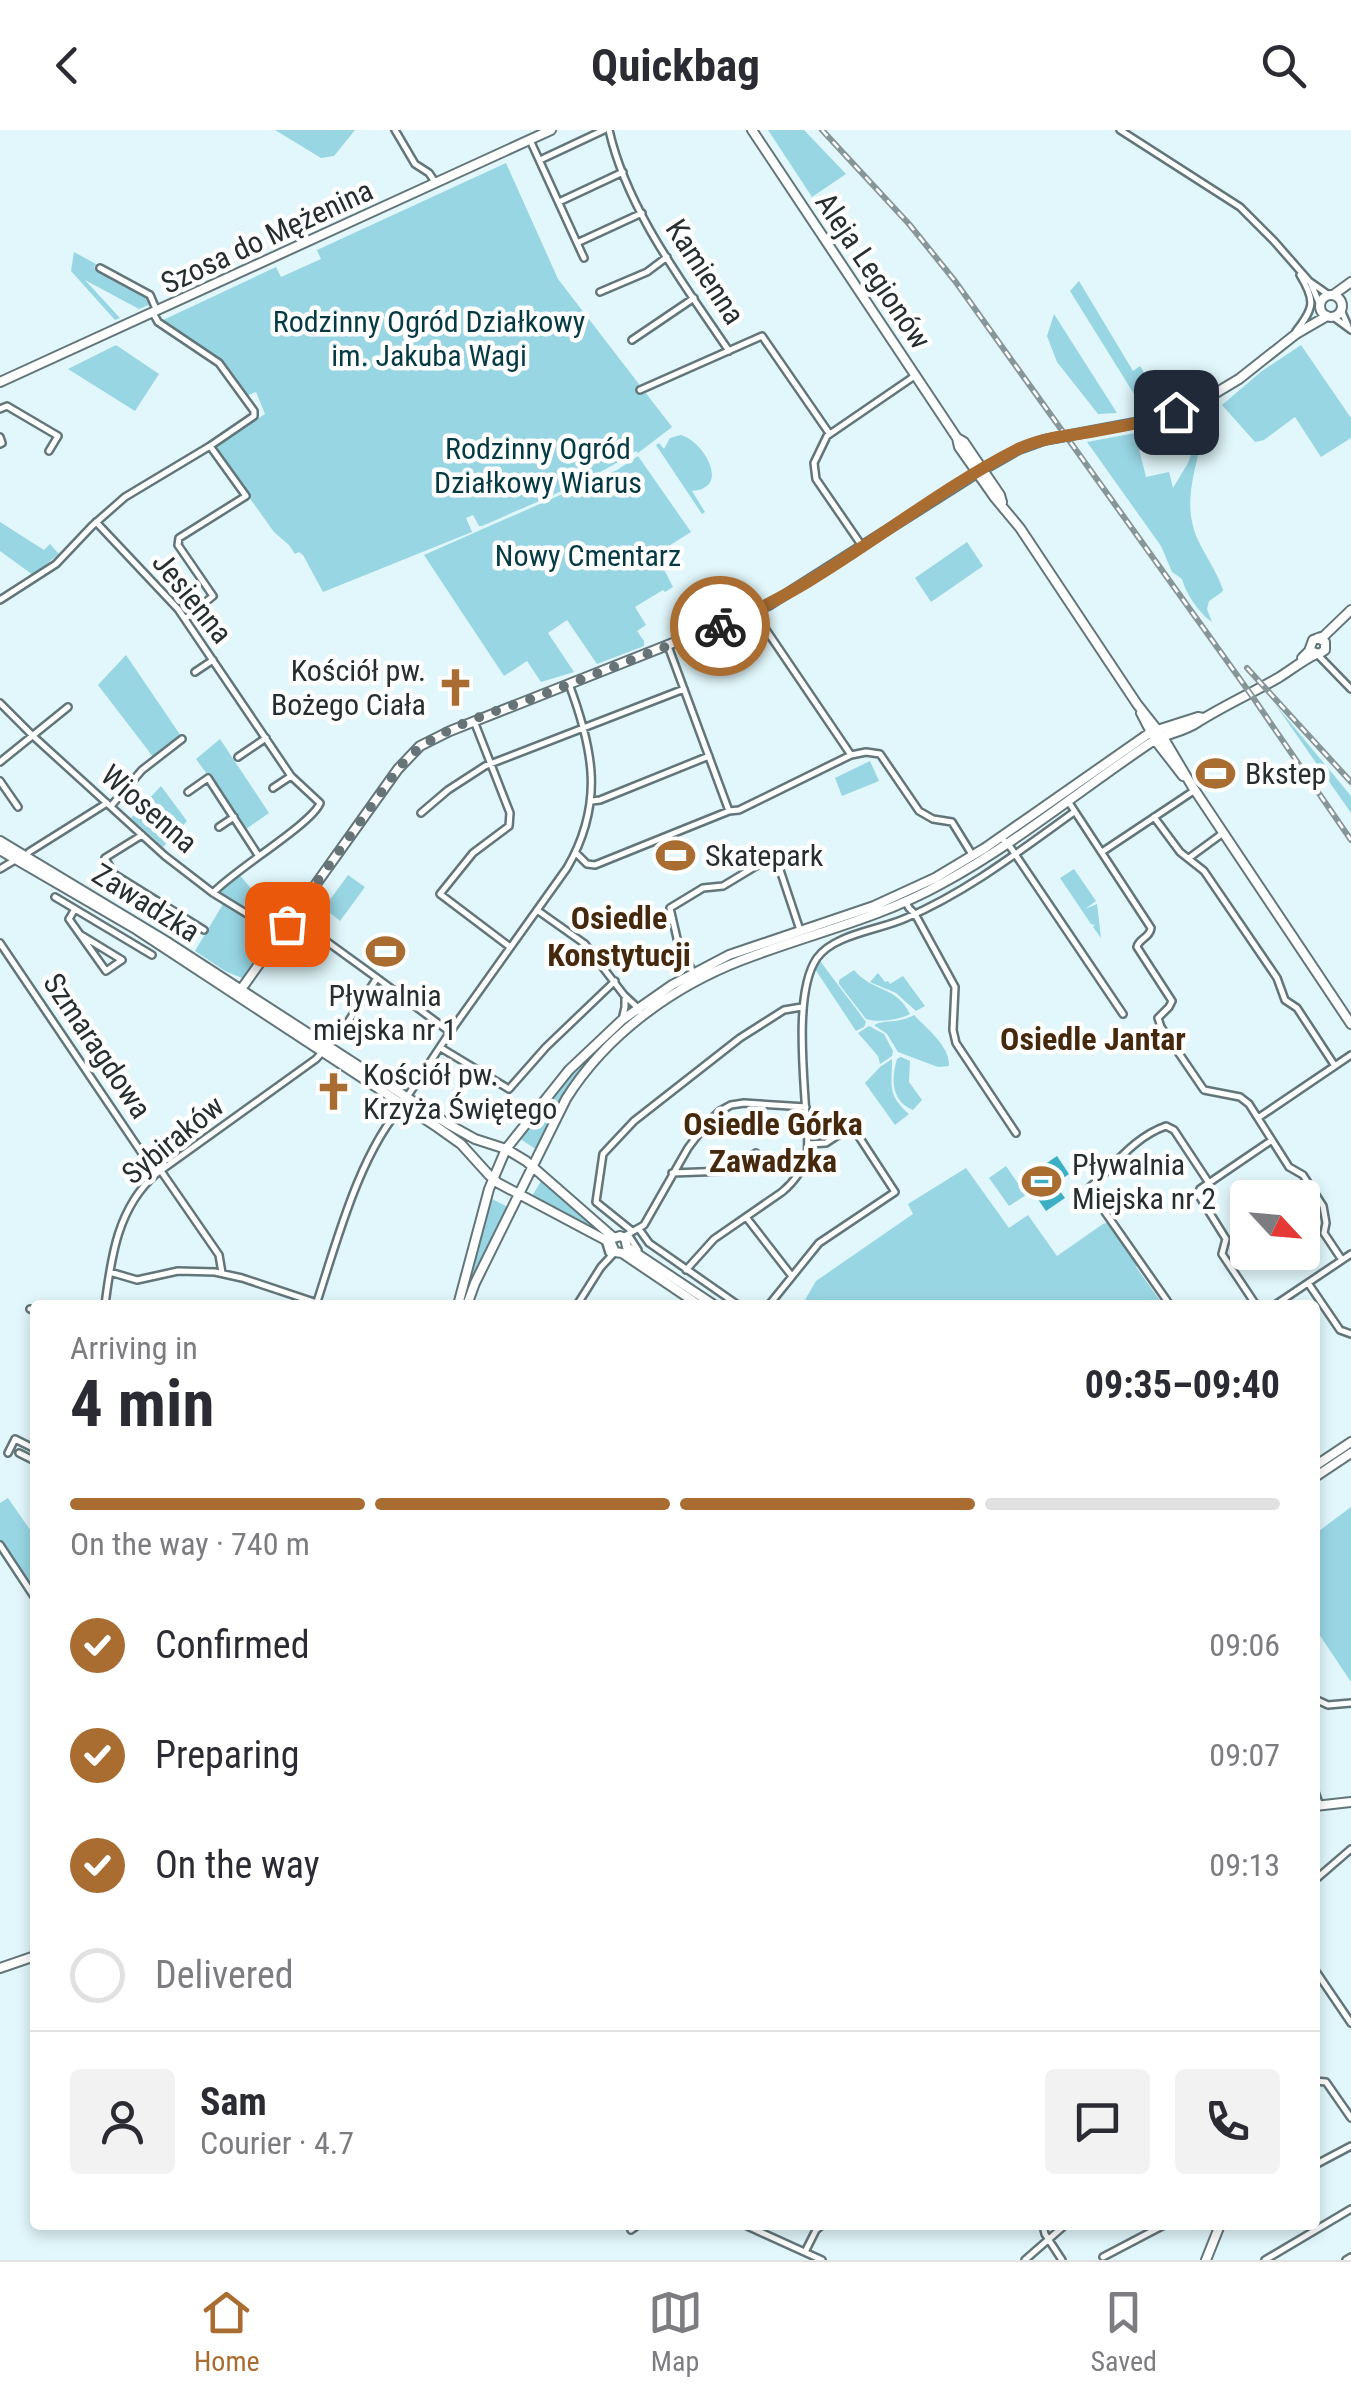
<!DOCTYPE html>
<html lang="en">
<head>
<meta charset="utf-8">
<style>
  :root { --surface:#fff; --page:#f2f2f3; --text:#2b2b33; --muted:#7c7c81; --line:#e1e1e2; --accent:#aa6d31 }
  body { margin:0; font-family:"Roboto Condensed",sans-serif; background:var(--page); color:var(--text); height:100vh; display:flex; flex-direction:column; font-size:38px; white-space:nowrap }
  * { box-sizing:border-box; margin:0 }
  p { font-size:32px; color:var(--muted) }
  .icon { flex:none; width:55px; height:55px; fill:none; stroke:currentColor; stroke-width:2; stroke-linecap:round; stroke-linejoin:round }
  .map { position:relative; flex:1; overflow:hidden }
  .sheet { position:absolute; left:30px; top:1170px; width:1290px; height:930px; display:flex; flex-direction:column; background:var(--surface); border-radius:10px; box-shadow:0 5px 15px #0003 }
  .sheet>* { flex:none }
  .needle { width:65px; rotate:116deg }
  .tools { position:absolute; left:1230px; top:1050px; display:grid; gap:20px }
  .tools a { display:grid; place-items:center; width:90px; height:90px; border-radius:10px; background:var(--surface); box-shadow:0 5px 15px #0003; font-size:50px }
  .pin { position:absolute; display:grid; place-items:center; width:85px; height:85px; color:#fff; margin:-42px; border-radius:20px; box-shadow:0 5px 15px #0006 }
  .courier { position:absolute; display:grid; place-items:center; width:100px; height:100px; margin:-50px; border:8px solid #aa6d31; border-radius:50%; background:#fff; color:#222; box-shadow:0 2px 12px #0007 }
  .summary em { font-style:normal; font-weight:700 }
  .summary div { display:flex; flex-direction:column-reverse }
  .summary { display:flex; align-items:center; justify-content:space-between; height:170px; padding:0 40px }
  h1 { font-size:65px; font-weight:700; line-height:75px }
  .bar { display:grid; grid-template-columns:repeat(4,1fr); gap:15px 10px; align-content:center; height:120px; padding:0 40px }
  .bar i { height:12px; border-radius:8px; background:var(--line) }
  .bar .active { background:var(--accent) }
  .bar p { grid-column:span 4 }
  .line { display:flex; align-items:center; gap:25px; padding:0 40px; border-top:2px solid var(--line) }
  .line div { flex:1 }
  .round { display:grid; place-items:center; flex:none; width:105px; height:105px; border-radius:10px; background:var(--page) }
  ol { padding:0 40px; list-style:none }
  li { display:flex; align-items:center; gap:30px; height:110px }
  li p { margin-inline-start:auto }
  li .icon { padding:10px; border-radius:50%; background:var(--accent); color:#fff; stroke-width:4 }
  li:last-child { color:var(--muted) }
  li i { width:55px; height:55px; border:5px solid var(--line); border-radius:50% }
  header { display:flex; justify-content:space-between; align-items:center; height:130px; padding:0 40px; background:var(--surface); font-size:45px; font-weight:700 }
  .menu { display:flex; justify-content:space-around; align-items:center; height:140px; border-top:2px solid var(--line); background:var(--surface); font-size:28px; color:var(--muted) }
  .menu a { display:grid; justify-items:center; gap:5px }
  .menu .active { color:var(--accent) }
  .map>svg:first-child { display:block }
  .green { fill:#98d6e3 }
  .water { fill:#3dafc4 }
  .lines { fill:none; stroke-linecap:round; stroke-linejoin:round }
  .street-casing { stroke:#62767a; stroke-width:10 }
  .secondary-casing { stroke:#62767a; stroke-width:12 }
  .street { stroke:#fff; stroke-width:5 }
  .secondary { stroke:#fff; stroke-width:8 }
  .rail-casing { stroke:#879699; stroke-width:6 }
  .rail { stroke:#fff; stroke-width:2.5; stroke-dasharray:8; stroke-linecap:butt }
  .done { stroke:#677477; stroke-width:10; stroke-dasharray:0 18 }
  .route { stroke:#aa6d31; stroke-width:12 }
  .labels { text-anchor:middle; stroke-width:9; stroke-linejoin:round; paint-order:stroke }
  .street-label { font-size:30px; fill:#262e30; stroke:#fff }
  .park-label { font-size:30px; fill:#043a43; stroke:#fff }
  .poi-label { font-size:30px; fill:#262e30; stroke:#fff; text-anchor:start }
  .neighbourhood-label { font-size:32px; font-weight:bold; fill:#46290c; stroke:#fff }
</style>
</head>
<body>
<header><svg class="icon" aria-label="back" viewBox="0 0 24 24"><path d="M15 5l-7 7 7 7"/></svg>Quickbag<svg class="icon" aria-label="search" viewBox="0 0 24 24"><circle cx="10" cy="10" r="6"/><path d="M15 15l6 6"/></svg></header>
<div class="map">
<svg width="1351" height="2130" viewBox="0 0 1351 2130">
  <rect width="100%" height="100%" fill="#e1f7fb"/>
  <!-- green -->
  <path class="green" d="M275 0H355L334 26 321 28Z
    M768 0H804L846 44 812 67Z
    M506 33 558 149 672 297 638 323 636 321C589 352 533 373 482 396H479L473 385 466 388 472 402 323 462 303 425 299 422 295 424 289 415 274 402 213 317 265 284 256 262 246 266 221 229 161 191 276 137 281 147 321 129 317 120Z
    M74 122 96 134 94 138 148 167 151 174 139 179 85 150 120 188 115 190 71 141Z
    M1079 151 1133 241 1140 236 1164 274 1144 280 1070 161Z
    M1054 184 1117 283 1098 284 1057 232 1047 206Z
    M116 215 159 244 135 281 68 239Z
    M1301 215 1351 288V308L1321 327 1295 287 1264 310 1255 312 1222 275 1262 241Z
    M1135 303 1146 347 1169 342 1173 358C1177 351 1181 345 1185 338 1191 329 1192 318 1198 309L1201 312C1194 345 1183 375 1197 408 1205 426 1217 441 1223 460L1222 462 1209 471 1207 479 1212 492C1199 483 1186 464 1182 449L1172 442 1161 416 1087 312Z
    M681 305C703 311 732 358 692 361L705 382 702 384 656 315 659 313 664 319 670 308Z
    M638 326 691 402 656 424 673 457 665 462 663 460 635 477 646 495 637 501 644 511V516L597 534 567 490 548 503 574 542 541 552 527 531 504 546 424 425 617 340Z
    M0 392 44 420 50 414 59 424 33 445 0 421Z
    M967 412 983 436 931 472 915 448Z
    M126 525 181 606 154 628 98 555Z
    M1275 574 1351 666V683Z
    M220 609 269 683 246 699 209 643 207 644 196 629Z
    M870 631 879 651 842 666 835 648Z
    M161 656 187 691 163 717 131 688Z
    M1074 739 1096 771 1085 779 1097 774 1101 808 1093 797 1095 795 1091 794 1060 748Z
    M238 743 274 786 306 758 278 797 222 763 221 757Z
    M348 745 365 757 340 791 324 778Z
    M223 774 273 805 242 848 225 841 195 821Z
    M820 831 866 892 864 897 856 901 815 839Z
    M854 840C872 862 897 856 910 884 898 890 879 893 866 889L839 854V850Z
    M878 843 885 852 888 851 890 854 903 846 925 876 916 881 896 863 870 852Z
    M914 885C928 900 950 916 949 936L938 937 898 922 887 904 874 895C885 889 899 894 914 885Z
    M869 896 884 904 893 921 892 926 880 934 878 926 858 903Z
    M901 927 910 931 909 952 922 970 913 980C891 971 891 949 897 929Z
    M584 928 585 937 537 1020 519 1008 561 953Z
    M892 929C892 957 887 964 909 984L895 995 865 953 880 937Z
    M1006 1036 1026 1065 1009 1076 989 1048Z
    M966 1038 1009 1098 1028 1085 1057 1126 1103 1094 1109 1092 1138 1134 1136 1137 1161 1172 1164 1171 1166 1175H802L816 1151 913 1084 908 1074Z
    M541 1051 611 1108 610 1110 531 1068Z
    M490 1068 508 1077 474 1148 468 1150Z
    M8 1368 35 1407V1464L0 1412V1373Z
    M1351 1377V1552L1315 1498V1404Z"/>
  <!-- water -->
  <path class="water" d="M1057 1026 1069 1044 1055 1054 1065 1068 1046 1081 1024 1049 1034 1042 1033 1039 1039 1035 1041 1037Z"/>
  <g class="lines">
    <defs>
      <path id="street" d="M395 0 415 34 429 43 435 52
        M609 0C627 80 684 154 729 221
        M1120 0 1240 77 1274 111 1309 151 1329 165
        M530 10 584 128
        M540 30 604 0
        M559 72 623 42
        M577 113 642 83
        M100 138 150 165 156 179
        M1311 154 1320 175
        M600 162 647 142 667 127
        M1341 180 1348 196
        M1332 186 1351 200
        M1296 201C1314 178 1316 171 1300 145
        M632 210 694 168
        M640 260 762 206 829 303
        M0 279 7 276 58 306 49 321
        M0 307 2 313 0 314
        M96 392 178 479 291 646 320 673C313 693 234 740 213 763
        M862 416 816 349 814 333 827 306 916 245
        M0 470 56 434 92 396 125 367 210 316 254 286V281L219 233 158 192 153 183
        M754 482 851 625 866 622 880 624 919 681 933 689 952 692 973 726
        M185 489 213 466 178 415 179 408 246 366 210 316
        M668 516 729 681
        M1318 525 1351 559
        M195 542 213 530
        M0 573 33 606 165 726 213 763 280 804
        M474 591 510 683 509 696 473 723 440 764 510 817
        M238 627 266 608
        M0 632 68 577
        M0 651 18 677
        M273 658 291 646
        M188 662 208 648 258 725
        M592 671 600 670 709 626
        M1068 671 1151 798C1150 808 1139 808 1137 817L1172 871 1169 877 1158 888 1161 897 1204 960 1240 967 1249 974 1289 1037 1303 1045 1323 1076 1326 1093 1324 1103 1342 1130
        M111 676 142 640 182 609
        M421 683 448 660 485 636 684 559
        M1154 687 1180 722 1204 741 1277 848 1285 870 1297 878 1335 936
        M219 697 234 687
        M142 705 105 728 114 744 204 800
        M1001 707 1011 718 1123 884
        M29 722 107 673
        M1102 722 1195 660
        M576 723 587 734 595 735 729 681 739 680 851 625
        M1189 728 1223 703
        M0 739 15 730
        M55 767 152 825
        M905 771 909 778 915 784 955 857 953 900 956 913 1016 1003
        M75 779 69 789 106 841 122 830 81 805
        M537 780 585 814 624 865 638 878 642 887
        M0 813 156 1044
        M693 842 679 817 670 778 703 758 723 756 771 727 776 728 800 800
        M377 848 450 902
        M622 890 625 877V868
        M441 918 509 959 546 917 615 851
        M407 967 450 902 567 738C604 674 594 621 569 554
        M1258 988 1351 925
        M161 1041 219 1125 222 1143
        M672 1043 727 1041 756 1023
        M746 1087 791 1145
        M639 1099 649 1113 738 1175
        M632 1101 596 1072 603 1024 634 991 740 908 784 880 802 877
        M629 1106 638 1120
        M623 1107 644 1095 688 1018 707 993 720 981 731 975 744 973 806 977
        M605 1110 609 1123
        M686 1140 714 1109 782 1062C794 1052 803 1040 807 1024 809 1012 807 998 806 986 804 945 794 861 817 828 834 804 880 800 906 788 967 762 1021 720 1074 682
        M110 1142 137 1150 178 1141 215 1142 242 1148 317 1173
        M1308 1153 1340 1200 1351 1204
        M105 1175C111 1127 118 1077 156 1044L316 929 344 898 377 848 293 787
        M316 1175C336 1114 360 1021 404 974
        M577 1175 601 1137 615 1122
        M769 1175 819 1113 895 1062 852 996 826 1013 808 1014
        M1170 1175 1091 1062 1090 1057C1114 1036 1134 1007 1166 996L1174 1000 1209 1053
        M1256 1175 1222 1124 1226 1109 1198 1064 1200 1059 1272 1010
        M1275 1175 1351 1124
        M30 1179 35 1181
        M8 1323 15 1309 35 1319
        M19 1323 35 1331
        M0 1415 35 1468
        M1315 1569 1328 1575 1351 1573
        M1315 1662 1320 1676
        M1315 1750 1351 1719
        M1315 1840 1351 1893
        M1315 1951 1326 1952 1351 1988
        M1315 2035 1351 2016
        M745 2095 822 2130
        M1043 2095 1045 2104 1062 2130
        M631 2100 638 2095
        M805 2122 816 2100 822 2095
        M1103 2127 1164 2095
        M1025 2130 1065 2095
        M1265 2130 1351 2079
        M1346 2130 1351 2127"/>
      <path id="secondary" d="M752 0 957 308 964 312 1000 365 1002 372
        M1333 165 1351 152
        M1320 176a11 11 0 1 1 22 0a11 11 0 1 1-22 0Z
        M0 252 551 0
        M957 308 959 317 995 368 1020 398 1137 574 1163 607 1192 656 1351 894
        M1313 522 1319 524 1325 520V512L1318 508
        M1302 528 1309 521 1313 510 1324 506 1351 480
        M1141 583 1155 610 1183 646
        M0 711 169 813 448 994 475 1009 506 1019 526 1031 614 1108 620 1106 625 1108 627 1117 714 1175
        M0 720 134 798 437 997 461 1014 489 1045 498 1053 611 1113 615 1122 622 1123 699 1175
        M237 865 398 639 420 616 450 601 769 475 977 343 1019 319 1044 310 1156 289 1204 270 1239 249 1296 204 1327 186
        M458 1175 489 1059 506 1019 569 940 622 890 672 855 729 825 874 776 935 748 985 718 1151 602 1198 587 1203 588
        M467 1175 475 1153 566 969C606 905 672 857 742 830 809 804 878 789 941 754 1015 714 1080 660 1150 613 1164 604 1184 602 1198 592 1223 576 1252 563 1278 548 1291 540 1303 530 1316 524
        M1315 1336 1351 1312
        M1315 1347 1351 1323
        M1315 1676 1351 1672
        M0 1838 35 1826
        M1206 2130 1220 2095"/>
    </defs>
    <!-- street casing -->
    <use href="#street" class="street-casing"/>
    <!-- secondary casing -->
    <use href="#secondary" class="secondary-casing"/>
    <!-- street -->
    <use href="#street" class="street"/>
    <!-- secondary -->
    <use href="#secondary" class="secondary"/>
    <defs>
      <path id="rail" d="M822 0 909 94 955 151 1252 566 1351 710
        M1247 538 1351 652"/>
    </defs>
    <!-- rail casing -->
    <use href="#rail" class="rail-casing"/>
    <!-- rail -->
    <use href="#rail" class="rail"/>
  </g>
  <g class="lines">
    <!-- done -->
    <path class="done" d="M287 794 398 639C431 597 498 582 547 563 605 540 662 518 720 496"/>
    <!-- route -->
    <path class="route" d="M720 496C829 453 915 371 1018 319 1037 310 1057 307 1078 304 1110 298 1144 294 1176 282"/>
  </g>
  <!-- icons -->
  <defs>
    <symbol id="church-bare" viewBox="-9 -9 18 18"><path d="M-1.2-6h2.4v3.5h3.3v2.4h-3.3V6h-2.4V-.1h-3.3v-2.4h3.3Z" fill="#aa6d31" stroke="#fff" stroke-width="2.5" paint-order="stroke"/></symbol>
    <symbol id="stadium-bare" viewBox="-9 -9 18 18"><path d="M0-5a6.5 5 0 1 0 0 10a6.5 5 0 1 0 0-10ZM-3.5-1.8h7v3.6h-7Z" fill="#aa6d31" stroke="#fff" stroke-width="2.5" paint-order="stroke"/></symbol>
  </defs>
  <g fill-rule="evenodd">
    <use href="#church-bare" x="428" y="530" width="55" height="55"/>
    <use href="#stadium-bare" x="1188" y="616" width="55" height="55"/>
    <use href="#stadium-bare" x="648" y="698" width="55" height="55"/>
    <use href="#stadium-bare" x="358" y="794" width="55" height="55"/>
    <use href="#church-bare" x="306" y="934" width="55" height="55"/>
    <use href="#stadium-bare" x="1014" y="1024" width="55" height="55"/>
  </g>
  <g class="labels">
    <!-- street labels -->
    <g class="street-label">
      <text transform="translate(267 107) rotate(-25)" y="10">Szosa do Mężenina</text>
      <text transform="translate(873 141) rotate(56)" y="10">Aleja Legionów</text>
      <text transform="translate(705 142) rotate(57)" y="10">Kamienna</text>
      <text transform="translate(192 468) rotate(51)" y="10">Jesienna</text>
      <text transform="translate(149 679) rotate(41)" y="10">Wiosenna</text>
      <text transform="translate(146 773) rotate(32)" y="10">Zawadzka</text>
      <text transform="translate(97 916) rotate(56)" y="10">Szmaragdowa</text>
      <text transform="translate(173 1010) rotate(-39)" y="10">Sybiraków</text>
    </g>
    <!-- park labels -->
    <g class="park-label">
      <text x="429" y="202">Rodzinny Ogród Działkowy<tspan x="429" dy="34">im. Jakuba Wagi</tspan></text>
      <text x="538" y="329">Rodzinny Ogród<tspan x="538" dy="34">Działkowy Wiarus</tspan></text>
      <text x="588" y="436">Nowy Cmentarz</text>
    </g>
    <!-- poi labels -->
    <g class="poi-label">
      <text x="426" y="551" text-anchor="end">Kościół pw.<tspan x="426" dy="34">Bożego Ciała</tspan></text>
      <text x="1245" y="654">Bkstep</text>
      <text x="705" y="736">Skatepark</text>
      <text x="385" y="876" text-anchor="middle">Pływalnia<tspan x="385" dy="34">miejska nr 1</tspan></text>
      <text x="363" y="955">Kościół pw.<tspan x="363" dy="34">Krzyża Świętego</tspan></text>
      <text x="1072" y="1045">Pływalnia<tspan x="1072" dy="34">Miejska nr 2</tspan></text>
    </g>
    <!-- neighbourhood labels -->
    <g class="neighbourhood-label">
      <text x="619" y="799">Osiedle<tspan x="619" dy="37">Konstytucji</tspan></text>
      <text x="1093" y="920">Osiedle Jantar</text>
      <text x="773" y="1005">Osiedle Górka<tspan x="773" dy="37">Zawadzka</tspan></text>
    </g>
  </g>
</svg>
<div class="tools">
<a><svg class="needle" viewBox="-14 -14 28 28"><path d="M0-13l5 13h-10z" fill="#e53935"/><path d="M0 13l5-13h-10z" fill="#7c7c81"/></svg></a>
</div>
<div class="pin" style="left:287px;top:794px;background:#ea580c"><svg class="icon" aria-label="bag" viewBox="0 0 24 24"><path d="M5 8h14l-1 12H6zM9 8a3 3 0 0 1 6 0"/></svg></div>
<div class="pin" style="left:1176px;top:282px;background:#1f2937"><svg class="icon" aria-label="home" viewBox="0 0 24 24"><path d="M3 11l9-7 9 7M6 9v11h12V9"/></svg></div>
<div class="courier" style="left:720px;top:496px"><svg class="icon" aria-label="bike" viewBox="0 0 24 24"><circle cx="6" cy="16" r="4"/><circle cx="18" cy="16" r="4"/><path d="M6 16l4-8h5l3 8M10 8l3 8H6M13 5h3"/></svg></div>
<section class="sheet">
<div class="summary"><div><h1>4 min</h1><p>Arriving in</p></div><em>09:35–09:40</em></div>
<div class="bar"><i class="active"></i><i class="active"></i><i class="active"></i><i></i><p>On the way · 740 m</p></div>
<ol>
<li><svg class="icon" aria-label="check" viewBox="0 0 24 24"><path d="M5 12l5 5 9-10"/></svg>Confirmed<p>09:06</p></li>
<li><svg class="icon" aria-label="check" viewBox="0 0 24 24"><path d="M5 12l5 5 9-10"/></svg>Preparing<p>09:07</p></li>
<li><svg class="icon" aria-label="check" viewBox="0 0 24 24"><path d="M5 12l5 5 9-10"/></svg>On the way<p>09:13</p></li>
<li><i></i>Delivered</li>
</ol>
<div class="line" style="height:180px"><a class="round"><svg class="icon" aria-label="person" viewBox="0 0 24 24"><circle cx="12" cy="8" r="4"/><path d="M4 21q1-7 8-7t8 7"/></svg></a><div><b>Sam</b><p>Courier · 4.7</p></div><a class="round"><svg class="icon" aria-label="chat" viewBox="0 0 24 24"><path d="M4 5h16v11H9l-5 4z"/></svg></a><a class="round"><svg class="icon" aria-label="phone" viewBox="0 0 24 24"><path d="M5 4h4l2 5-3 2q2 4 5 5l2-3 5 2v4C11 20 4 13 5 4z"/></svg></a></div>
</section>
</div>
<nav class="menu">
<a class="active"><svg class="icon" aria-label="home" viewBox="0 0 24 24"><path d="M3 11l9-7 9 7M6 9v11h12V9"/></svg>Home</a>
<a><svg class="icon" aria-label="map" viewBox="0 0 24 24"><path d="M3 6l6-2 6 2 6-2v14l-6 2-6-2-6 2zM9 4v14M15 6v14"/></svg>Map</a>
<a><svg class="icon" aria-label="saved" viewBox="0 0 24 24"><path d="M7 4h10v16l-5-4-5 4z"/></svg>Saved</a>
</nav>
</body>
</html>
